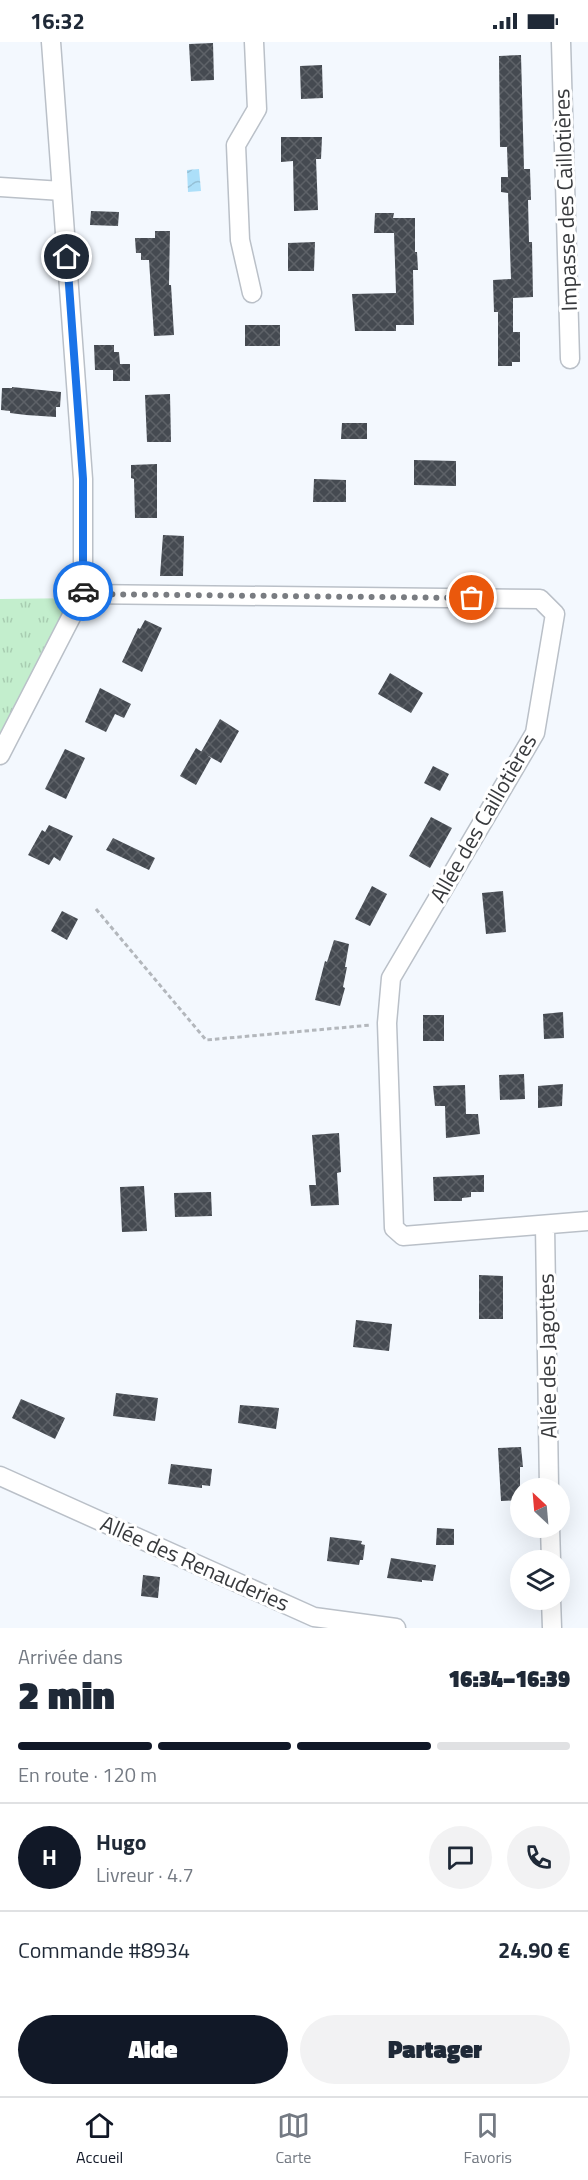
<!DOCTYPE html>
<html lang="fr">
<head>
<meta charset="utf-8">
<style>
  :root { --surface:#fff; --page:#f2f2f3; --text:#1f2937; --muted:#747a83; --line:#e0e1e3; --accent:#111827 }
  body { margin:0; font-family:"Titillium Web",sans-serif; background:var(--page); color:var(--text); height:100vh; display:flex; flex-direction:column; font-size:22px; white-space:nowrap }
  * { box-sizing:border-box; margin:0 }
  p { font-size:20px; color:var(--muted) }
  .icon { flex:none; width:33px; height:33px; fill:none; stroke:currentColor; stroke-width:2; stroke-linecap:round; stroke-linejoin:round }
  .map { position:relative; height:1586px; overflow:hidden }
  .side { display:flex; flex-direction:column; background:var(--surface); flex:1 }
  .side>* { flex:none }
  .needle { width:39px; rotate:334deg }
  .tools { position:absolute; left:510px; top:1436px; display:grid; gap:12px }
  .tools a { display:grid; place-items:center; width:60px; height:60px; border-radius:50%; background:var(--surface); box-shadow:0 6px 24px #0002; font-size:30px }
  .pin { position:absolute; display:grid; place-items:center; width:51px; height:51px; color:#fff; margin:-26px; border:3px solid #fff; border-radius:50%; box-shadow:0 2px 6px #0007 }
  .courier { position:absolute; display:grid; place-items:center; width:60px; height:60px; margin:-30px; border:4px solid #1a73e8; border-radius:50%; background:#fff; color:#222; box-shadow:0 2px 8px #0007 }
  .head em { font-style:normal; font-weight:800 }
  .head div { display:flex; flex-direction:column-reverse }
  .head { display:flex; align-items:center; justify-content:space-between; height:102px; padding:0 18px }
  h1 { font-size:39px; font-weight:800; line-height:45px }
  .bar { display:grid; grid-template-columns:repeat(4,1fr); gap:9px 6px; align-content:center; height:72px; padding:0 18px }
  .bar i { height:8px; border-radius:4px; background:var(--line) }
  .bar .selected { background:var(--accent) }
  .bar p { grid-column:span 4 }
  .line { display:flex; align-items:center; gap:15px; padding:0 18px; border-top:2px solid var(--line) }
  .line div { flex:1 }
  .round { display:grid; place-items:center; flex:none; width:63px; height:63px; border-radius:32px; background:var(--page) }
  .primary-button { display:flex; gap:12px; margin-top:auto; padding:12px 18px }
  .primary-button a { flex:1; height:69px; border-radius:36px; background:var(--accent); color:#fff; font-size:24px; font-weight:800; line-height:69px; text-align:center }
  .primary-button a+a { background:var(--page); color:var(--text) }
  .status { display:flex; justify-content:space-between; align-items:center; height:42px; padding:0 30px; background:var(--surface); direction:ltr }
  .status svg { height:16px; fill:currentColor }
  .tab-bar { display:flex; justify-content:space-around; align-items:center; height:84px; border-top:2px solid var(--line); background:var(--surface); font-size:16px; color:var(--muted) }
  .tab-bar a { display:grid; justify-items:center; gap:3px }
  .tab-bar .selected { color:var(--accent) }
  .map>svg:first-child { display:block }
  .grass { fill:url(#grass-tufts) }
  .water { fill:url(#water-waves) }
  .building { fill:url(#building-cross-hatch) }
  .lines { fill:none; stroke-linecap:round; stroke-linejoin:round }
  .minor-casing { stroke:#bac0c8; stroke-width:21 }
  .path { stroke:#b3b7bc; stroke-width:3; stroke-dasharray:4.5 3; stroke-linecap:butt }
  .minor { stroke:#fff; stroke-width:18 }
  .done { stroke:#797c81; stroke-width:6; stroke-dasharray:0 10.8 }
  .route { stroke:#1a73e8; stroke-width:8 }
  .labels { text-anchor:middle; stroke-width:6; stroke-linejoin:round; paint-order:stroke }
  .street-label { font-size:22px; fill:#383a3d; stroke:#fff }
</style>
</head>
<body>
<div class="status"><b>16:32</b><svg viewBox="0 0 49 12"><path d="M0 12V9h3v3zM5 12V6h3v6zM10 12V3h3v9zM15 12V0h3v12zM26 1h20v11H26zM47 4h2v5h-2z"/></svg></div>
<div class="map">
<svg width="588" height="1586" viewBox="0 0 588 1586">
  <defs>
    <pattern id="grass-tufts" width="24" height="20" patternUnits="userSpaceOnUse" patternTransform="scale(1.5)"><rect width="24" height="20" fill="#c3eecd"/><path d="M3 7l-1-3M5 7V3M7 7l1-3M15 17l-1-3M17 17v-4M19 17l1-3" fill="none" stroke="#a8cdb1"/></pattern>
    <pattern id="water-waves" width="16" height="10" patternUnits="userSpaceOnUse" patternTransform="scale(1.5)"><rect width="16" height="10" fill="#acdff9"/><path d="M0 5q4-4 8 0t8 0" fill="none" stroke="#95c0d6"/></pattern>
    <pattern id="building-cross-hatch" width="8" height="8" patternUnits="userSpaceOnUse" patternTransform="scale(1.5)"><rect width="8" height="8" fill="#454a51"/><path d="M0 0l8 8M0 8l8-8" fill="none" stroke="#5e6268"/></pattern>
  </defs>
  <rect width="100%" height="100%" fill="#f3f8fe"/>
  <!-- grass -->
  <path class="grass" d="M82 556 0 695V557Z"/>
  <!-- water -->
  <path class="water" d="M199 127 201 149 188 150 187 128Z"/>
  <!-- building -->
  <path class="building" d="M213 1 214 38 191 39 189 2Z
    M521 13 524 127H530L531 158H528L529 200H532L533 255 513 256V290H520V320H512V324H498V270H494L493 238 511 237 508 151 501 150V135H508L507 105H500L499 14Z
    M322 23 323 56 301 57 300 24Z
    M281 95H322L321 117H316L318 168 294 169 293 119 281 120Z
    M91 169 119 170 118 184 90 183Z
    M375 171H394L393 176H415V210H417L418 228H413L414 283H396V289H355L352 252 396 251 394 191H374Z
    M155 189H170L169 243H171L174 293 154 294 149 218H141V211H136L135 196H155Z
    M315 200 314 229H288V201Z
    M245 283H280V304H245Z
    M94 303H114V310H119L120 322H130V339H113V328H95Z
    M12 345 61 350 60 365H56V375L26 373 10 371V369L1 368 2 346H12Z
    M170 352 171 400H147L145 353Z
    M342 381H367V397H341Z
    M414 418 456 419V444L414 443Z
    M157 422V476H135L134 437 131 436V423Z
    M314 437 346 438V460H313Z
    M163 493 184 494 183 534H160Z
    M145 578 162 586 142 630 122 620 138 586 140 587Z
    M390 631 423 651 411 671 378 652Z
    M100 646 131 662 124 676 115 672 106 690 85 680Z
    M220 677 239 689 221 721 201 710Z
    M196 706 211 716 196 743 180 734Z
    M65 707 85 716 66 757 45 747Z
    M433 724 449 732 440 749 424 741Z
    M431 775 452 786 430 826 409 814Z
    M49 783 73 794 60 819 54 815 49 823 28 813 42 788 45 790Z
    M113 796 155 816 149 828 106 808Z
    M372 844 387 852 370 884 355 877Z
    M503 849 506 890 486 892 482 851Z
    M62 869 78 877 67 898 51 889Z
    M334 898 349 902 345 925H347L343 945 345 946 340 964 315 958 325 919 327 920Z
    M563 970 564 996 544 997 543 972Z
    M423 973H444V999H423Z
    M524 1032 525 1057 500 1058 499 1033Z
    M563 1042 562 1064 538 1066V1044Z
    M465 1043 466 1072H478L480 1092 446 1096 445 1064H435L433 1044Z
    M339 1091 341 1130 337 1131 339 1163 311 1164 309 1143H316L312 1093Z
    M484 1133V1150H471V1155L462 1156V1159H434L433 1135Z
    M144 1144 147 1189 122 1190 120 1145Z
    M211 1150 212 1174 175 1175 174 1151Z
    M479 1233 503 1234V1277H479Z
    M356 1278 392 1282 389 1309 353 1305Z
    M116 1351 158 1356 155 1379 113 1374Z
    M21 1357 65 1376 55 1397 12 1376Z
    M240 1363 279 1366 276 1387 238 1381Z
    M521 1405 523 1425H520V1458L501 1459 498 1406Z
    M171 1422 212 1427 210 1444 202 1443V1446L168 1442Z
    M437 1486 454 1487V1503H436Z
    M330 1495 362 1499 361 1502 365 1503 363 1518H360L359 1523 327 1519Z
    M391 1516 436 1523 433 1539 422 1538V1540L387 1536Z
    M143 1533 160 1535 158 1556 141 1554Z"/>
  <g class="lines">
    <defs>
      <path id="minor" d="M561 0 570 317
        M0 145 62 149
        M252 251 240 198 236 103 257 67 254 0
        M83 552 540 557 555 572 535 691 391 936 387 981 394 1186 403 1194 588 1179
        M0 713 83 552V437L51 0
        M545 1183 549 1446
        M0 1434 314 1575 396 1586
        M550 1485 551 1518
        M551 1557 552 1586"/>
    </defs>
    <!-- minor casing -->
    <use href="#minor" class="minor-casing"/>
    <!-- path -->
    <path class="path" d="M96 867 206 998 371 983"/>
    <!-- minor -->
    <use href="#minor" class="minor"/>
  </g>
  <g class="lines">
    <!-- done -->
    <path class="done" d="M83 549V552L472 556"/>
    <!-- route -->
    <path class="route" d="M67 215 83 437V549"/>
  </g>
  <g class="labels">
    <!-- street labels -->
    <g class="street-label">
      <text transform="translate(565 158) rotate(-92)" y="8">Impasse des Caillotières</text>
      <text transform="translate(483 776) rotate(-60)" y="8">Allée des Caillotières</text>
      <text transform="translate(547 1314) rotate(-91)" y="8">Allée des Jagottes</text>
      <text transform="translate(195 1521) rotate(24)" y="8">Allée des Renauderies</text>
    </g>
  </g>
</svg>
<div class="tools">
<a><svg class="needle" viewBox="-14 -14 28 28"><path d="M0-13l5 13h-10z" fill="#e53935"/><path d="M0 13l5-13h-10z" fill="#747a83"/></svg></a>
<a><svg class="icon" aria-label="layers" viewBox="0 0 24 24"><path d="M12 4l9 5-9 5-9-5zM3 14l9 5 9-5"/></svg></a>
</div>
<div class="pin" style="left:472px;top:556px;background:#ea580c"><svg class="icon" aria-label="bag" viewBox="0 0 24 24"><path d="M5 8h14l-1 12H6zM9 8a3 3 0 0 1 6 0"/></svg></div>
<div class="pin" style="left:67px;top:215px;background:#1f2937"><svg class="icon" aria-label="home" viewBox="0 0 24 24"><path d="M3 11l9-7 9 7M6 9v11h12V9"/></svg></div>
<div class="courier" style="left:83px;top:549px"><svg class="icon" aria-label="car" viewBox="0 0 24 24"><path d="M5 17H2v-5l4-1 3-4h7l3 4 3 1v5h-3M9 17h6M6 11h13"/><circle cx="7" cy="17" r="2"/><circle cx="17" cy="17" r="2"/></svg></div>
</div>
<section class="side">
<div class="head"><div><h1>2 min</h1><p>Arrivée dans</p></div><em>16:34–16:39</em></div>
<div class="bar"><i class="selected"></i><i class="selected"></i><i class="selected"></i><i></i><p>En route · 120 m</p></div>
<div class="line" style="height:108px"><b class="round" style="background:var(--accent);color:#fff">H</b><div><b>Hugo</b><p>Livreur · 4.7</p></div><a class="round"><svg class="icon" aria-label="chat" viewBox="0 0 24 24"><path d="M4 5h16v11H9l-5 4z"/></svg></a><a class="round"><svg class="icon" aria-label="phone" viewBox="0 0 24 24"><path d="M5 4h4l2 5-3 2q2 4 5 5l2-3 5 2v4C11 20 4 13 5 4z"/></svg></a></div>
<div class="line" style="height:78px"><div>Commande #8934</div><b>24.90 €</b></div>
<div class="primary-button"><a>Aide</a><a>Partager</a></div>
</section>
<nav class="tab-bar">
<a class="selected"><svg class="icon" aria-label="home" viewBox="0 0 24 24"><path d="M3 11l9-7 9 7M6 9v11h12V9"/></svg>Accueil</a>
<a><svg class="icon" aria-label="map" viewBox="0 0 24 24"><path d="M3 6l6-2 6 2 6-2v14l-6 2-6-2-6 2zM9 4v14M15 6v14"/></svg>Carte</a>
<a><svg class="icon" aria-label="saved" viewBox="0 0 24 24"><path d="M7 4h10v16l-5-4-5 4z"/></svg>Favoris</a>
</nav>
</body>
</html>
